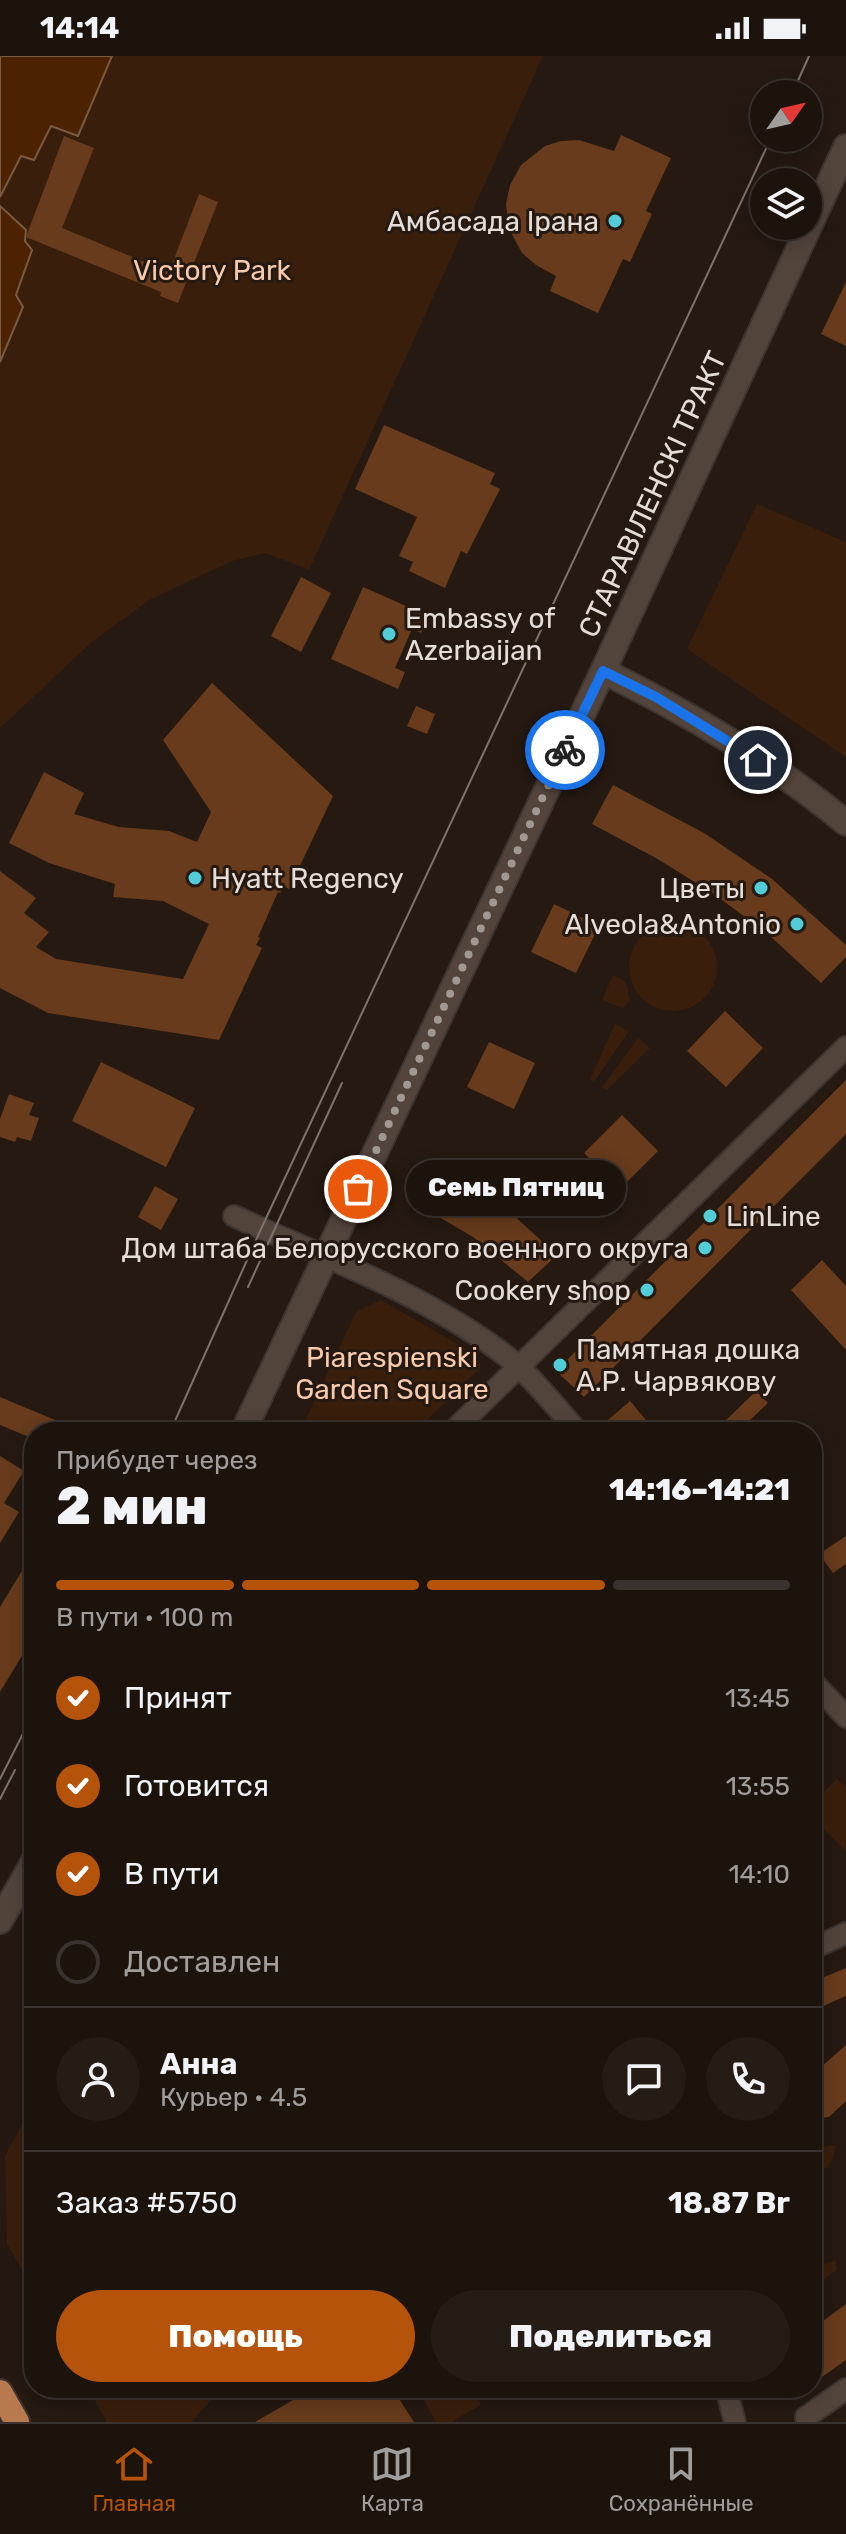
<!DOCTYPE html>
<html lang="ru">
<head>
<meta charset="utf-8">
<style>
  :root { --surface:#1c130d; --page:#251c16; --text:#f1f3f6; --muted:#a09e9d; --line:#3a322e; --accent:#b45309 }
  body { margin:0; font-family:Rubik,sans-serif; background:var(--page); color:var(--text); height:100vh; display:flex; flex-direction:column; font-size:30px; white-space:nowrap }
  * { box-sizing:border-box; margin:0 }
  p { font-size:26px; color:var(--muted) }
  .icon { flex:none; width:44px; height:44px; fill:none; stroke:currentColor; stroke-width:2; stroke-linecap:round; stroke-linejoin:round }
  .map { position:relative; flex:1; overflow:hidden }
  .sheet { position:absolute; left:24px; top:1366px; width:798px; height:976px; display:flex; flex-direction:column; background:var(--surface); border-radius:32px; box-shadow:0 4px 20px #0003,0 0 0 2px var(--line) }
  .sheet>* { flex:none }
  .needle { width:52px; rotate:56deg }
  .controls { position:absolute; left:750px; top:24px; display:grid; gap:16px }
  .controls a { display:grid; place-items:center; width:72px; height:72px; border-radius:50%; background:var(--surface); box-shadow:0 4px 20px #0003,0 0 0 2px var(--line); font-size:40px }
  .pin { position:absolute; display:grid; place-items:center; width:68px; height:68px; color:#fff; margin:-34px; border:4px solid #fff; border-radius:50%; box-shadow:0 2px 8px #0007 }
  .courier { position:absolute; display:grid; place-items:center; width:80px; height:80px; margin:-40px; border:6px solid #1a73e8; border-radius:50%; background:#fff; color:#222; box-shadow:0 2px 10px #0007 }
  .bubble { position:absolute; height:56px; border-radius:28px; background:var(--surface); box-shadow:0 4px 20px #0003,0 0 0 2px var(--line); font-size:26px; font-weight:800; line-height:56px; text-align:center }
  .summary em { font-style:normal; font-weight:800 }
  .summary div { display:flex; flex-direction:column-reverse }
  .summary { display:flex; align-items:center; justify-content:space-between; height:136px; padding:0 32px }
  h1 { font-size:52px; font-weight:800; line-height:60px }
  .bar { display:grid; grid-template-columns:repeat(4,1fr); gap:12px 8px; align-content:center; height:96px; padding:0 32px }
  .bar i { height:10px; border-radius:6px; background:var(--line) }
  .bar .selected { background:var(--accent) }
  .bar p { grid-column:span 4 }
  .line { display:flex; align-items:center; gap:20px; padding:0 32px; border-top:2px solid var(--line) }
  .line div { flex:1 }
  .round { display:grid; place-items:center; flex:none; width:84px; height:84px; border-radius:42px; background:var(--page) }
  ol { padding:0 32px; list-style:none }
  li { display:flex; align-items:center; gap:24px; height:88px }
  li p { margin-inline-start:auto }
  li .icon { padding:8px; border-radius:50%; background:var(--accent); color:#fff; stroke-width:4 }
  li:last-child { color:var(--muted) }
  li i { width:44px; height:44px; border:4px solid var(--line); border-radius:50% }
  .action { display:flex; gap:16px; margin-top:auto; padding:16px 32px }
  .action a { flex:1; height:92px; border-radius:48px; background:var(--accent); color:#fff; font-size:32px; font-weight:800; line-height:92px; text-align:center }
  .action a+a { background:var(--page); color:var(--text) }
  .status { display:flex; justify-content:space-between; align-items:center; height:56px; padding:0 40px; background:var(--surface); direction:ltr }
  .status svg { height:22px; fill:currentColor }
  .menu { display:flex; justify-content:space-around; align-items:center; height:112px; border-top:2px solid var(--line); background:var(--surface); font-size:22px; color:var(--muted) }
  .menu a { display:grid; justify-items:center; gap:4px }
  .menu .selected { color:var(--accent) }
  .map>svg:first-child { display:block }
  .green { fill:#391e0c }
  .water { fill:#4c2200; stroke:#7a5a41; stroke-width:2 }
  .building { fill:#673b1c }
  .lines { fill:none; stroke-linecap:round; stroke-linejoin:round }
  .street-casing { stroke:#3d3430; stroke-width:24 }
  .secondary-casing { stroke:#3d3430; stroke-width:28 }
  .primary-casing { stroke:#3d3430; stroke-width:28 }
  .street { stroke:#52443b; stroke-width:20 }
  .secondary { stroke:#52443b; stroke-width:24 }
  .primary { stroke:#b9794f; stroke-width:24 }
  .tram { stroke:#7d726b; stroke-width:2 }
  .done { stroke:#a29892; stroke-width:8; stroke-dasharray:0 14.4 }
  .route { stroke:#1a73e8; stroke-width:10 }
  .poi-dot { fill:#52ccd6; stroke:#251911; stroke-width:3 }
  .labels { text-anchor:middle; stroke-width:6; stroke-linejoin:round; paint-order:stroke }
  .poi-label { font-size:28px; fill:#e6ddd8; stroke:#251911; text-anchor:end }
  .park-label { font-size:28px; fill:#f7c9ad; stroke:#251911 }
  .street-label { font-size:28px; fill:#e6ddd8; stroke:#251911 }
</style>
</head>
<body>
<div class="status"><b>14:14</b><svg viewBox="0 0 49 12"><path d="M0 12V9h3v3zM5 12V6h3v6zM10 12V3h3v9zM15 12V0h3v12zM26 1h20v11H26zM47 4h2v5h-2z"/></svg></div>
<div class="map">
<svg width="846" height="2366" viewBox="0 0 846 2366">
  <rect width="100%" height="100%" fill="#251911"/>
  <!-- green -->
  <path class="green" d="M0 0H543L309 514 266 497 232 505 151 543 93 585 0 672Z
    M757 448 846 486V701L687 593Z
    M629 911a44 44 0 1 1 88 0a44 44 0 1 1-88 0Z
    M613 919 626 926 630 944 623 952 602 944Z
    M615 968 629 975 594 1026 590 1023Z
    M638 982 650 992 607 1034 602 1031Z
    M381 1244 477 1299 481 1311 415 1376H300L356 1256Z
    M837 1723 846 1732V1795L812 1762V1748Z
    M34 2046V2235L7 2188 5 2100Z
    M835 2089C834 2106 830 2114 812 2116V2093Z
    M835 2204 837 2214 812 2231V2212Z
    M88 2332H221L192 2366H107Z
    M448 2332H472L481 2349 451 2366H436L424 2345Z"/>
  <!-- water -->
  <path class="water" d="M0 0H112L78 80 51 70 34 104 21 100 0 141Z
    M0 150 26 174 25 185 32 194 16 239 23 251 0 306Z"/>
  <!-- building -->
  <path class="building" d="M621 79 671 102 646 155 652 158 630 206 623 203 598 257 550 235 556 220 536 209 522 197 509 173 506 148 510 129 521 109 545 90 561 85 579 84 614 95Z
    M64 80 94 92 62 172 169 216 199 138 218 146 178 247 160 240 161 236 26 181Z
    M846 226V290L821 278Z
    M384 369 495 417 490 428 500 433 467 498 461 495 445 532 409 515 413 506 399 500 417 461 355 433Z
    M301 521 331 537 301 596 271 580Z
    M363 531 429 560 421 577 412 573 395 612 405 616 398 633 331 603Z
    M212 627 333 740 289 833 284 830 280 837 278 836 258 881 260 882 256 889 262 892 219 984 48 957 0 932V815L36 842 24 857 49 876 36 891 56 903 183 923 209 868 163 845 113 841 115 828 49 807 9 787 44 716 84 737 74 758 119 771 169 775 197 786 211 756 163 684Z
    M416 650 435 658 427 678 407 670Z
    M613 729 704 777 772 823 846 889V901L821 927 769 879 714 838 656 802 592 768Z
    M554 848 599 870 576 917 531 896Z
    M725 955 763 992 726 1031 687 995Z
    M489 986 535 1007 514 1053 467 1031Z
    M101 1006 195 1052 166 1111 72 1065Z
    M846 1024V1078L584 1341 556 1315Z
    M9 1038 34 1047 29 1059 39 1062 31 1085 17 1081 15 1086 0 1081V1063Z
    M622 1059 658 1095 620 1133 584 1097Z
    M433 1112 499 1146 557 1199 528 1226 473 1181 417 1148Z
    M155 1130 178 1143 161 1174 138 1161Z
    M822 1204 846 1230V1294L791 1234Z
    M756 1335 768 1347 738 1376H714Z
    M0 1341 84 1376H34V1383L0 1369Z
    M630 1345 656 1376H619L608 1364Z
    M0 1400 24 1415 4 1447 19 1456 0 1487Z
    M846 1480V1508L833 1517 819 1498Z
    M34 1495V1580L0 1636V1551Z
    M846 1912V1940L812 1955V1926Z
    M846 1989V2045L829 2061 812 2063V2019Z
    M846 2248V2304L812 2328V2273Z
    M314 2332H418L399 2343 414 2366H255Z"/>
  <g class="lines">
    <defs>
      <path id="street" d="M234 1160C323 1201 417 1235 497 1293 528 1315 553 1348 578 1376
        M452 1376 846 991
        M812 1625 846 1661
        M812 1893 846 1877
        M726 2332 735 2366
        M806 2361 846 2333"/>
      <path id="secondary" d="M603 615C686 656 775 708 846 767
        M243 1376 603 615 846 91
        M0 1865 34 1805"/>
      <path id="primary" d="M0 2336 17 2366"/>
    </defs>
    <!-- street casing -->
    <use href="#street" class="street-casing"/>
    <!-- secondary casing -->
    <use href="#secondary" class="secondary-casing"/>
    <!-- primary casing -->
    <use href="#primary" class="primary-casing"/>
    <!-- street -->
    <use href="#street" class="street"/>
    <!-- secondary -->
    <use href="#secondary" class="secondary"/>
    <!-- primary -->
    <use href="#primary" class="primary"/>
    <!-- tram -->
    <path class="tram" d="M792 38 809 0
      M248 1231 342 1027
      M170 1376 261 1173 771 82
      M0 1723 34 1656
      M0 1743 15 1714"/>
  </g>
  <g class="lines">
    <!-- done -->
    <path class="done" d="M358 1133 565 694"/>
    <!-- route -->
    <path class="route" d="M565 694 603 615 656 641 758 704"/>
  </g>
  <!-- markers -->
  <g class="poi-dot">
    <circle cx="615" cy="165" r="8"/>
    <circle cx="389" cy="578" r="8"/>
    <circle cx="195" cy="822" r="8"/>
    <circle cx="761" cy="832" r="8"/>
    <circle cx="797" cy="868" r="8"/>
    <circle cx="710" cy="1160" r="8"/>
    <circle cx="705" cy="1192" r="8"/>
    <circle cx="647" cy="1234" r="8"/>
    <circle cx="560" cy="1309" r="8"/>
  </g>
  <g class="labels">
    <!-- poi labels -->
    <g class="poi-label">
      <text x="599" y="175">Амбасада Ірана</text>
      <text x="405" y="572" text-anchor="start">Embassy of<tspan x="405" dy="32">Azerbaijan</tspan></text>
      <text x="211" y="832" text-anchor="start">Hyatt Regency</text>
      <text x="745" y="842">Цветы</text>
      <text x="781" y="878">Alveola&amp;Antonio</text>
      <text x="726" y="1170" text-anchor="start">LinLine</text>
      <text x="689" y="1202">Дом штаба Белорусского военного округа</text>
      <text x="631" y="1244">Cookery shop</text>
      <text x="576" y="1303" text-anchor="start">Памятная дошка<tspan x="576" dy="32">А.Р. Чарвякову</tspan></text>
    </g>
    <!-- park labels -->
    <g class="park-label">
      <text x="212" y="224">Victory Park</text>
      <text x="392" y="1311">Piarespienski<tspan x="392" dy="32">Garden Square</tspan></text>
    </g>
    <!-- street labels -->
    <g class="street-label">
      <text transform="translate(652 438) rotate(-65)" y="10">СТАРАВІЛЕНСКІ ТРАКТ</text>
    </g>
  </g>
</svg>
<div class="controls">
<a><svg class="needle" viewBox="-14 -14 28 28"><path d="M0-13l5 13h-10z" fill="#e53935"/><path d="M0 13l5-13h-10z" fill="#a09e9d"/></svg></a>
<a><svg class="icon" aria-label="layers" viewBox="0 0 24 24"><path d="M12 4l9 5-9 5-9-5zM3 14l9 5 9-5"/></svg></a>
</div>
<div class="pin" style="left:358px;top:1133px;background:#ea580c"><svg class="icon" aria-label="bag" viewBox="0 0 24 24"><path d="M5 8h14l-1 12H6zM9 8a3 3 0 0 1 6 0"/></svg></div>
<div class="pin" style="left:758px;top:704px;background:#1f2937"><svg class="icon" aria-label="home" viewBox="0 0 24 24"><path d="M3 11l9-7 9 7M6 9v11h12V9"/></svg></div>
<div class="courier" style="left:565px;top:694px"><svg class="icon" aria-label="bike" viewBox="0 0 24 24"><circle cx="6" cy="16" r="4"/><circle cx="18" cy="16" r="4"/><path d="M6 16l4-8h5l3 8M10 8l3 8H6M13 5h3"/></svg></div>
<div class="bubble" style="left:406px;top:1104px;width:220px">Семь Пятниц</div>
<section class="sheet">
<div class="summary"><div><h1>2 мин</h1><p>Прибудет через</p></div><em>14:16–14:21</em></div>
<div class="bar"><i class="selected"></i><i class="selected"></i><i class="selected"></i><i></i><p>В пути · 100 m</p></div>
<ol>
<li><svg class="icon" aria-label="check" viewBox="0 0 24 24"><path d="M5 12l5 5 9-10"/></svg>Принят<p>13:45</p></li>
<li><svg class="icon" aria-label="check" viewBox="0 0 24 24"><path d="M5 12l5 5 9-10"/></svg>Готовится<p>13:55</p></li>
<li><svg class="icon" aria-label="check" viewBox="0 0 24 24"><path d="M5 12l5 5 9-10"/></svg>В пути<p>14:10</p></li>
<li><i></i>Доставлен</li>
</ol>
<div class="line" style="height:144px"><a class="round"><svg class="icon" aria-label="person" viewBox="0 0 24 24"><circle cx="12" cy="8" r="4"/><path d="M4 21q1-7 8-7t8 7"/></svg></a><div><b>Анна</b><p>Курьер · 4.5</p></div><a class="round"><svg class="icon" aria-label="chat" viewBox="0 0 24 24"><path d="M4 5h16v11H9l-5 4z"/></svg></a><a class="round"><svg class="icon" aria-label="phone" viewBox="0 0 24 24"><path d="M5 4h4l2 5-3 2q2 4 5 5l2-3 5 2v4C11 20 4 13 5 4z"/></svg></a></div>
<div class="line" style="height:104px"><div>Заказ #5750</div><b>18.87 Br</b></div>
<div class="action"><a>Помощь</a><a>Поделиться</a></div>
</section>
</div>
<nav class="menu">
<a class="selected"><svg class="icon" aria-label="home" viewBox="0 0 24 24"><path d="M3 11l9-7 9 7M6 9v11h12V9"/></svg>Главная</a>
<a><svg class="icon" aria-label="map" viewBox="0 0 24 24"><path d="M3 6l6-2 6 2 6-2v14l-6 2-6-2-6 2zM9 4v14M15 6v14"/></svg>Карта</a>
<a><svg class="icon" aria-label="saved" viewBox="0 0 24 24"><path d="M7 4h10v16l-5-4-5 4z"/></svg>Сохранённые</a>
</nav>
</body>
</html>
